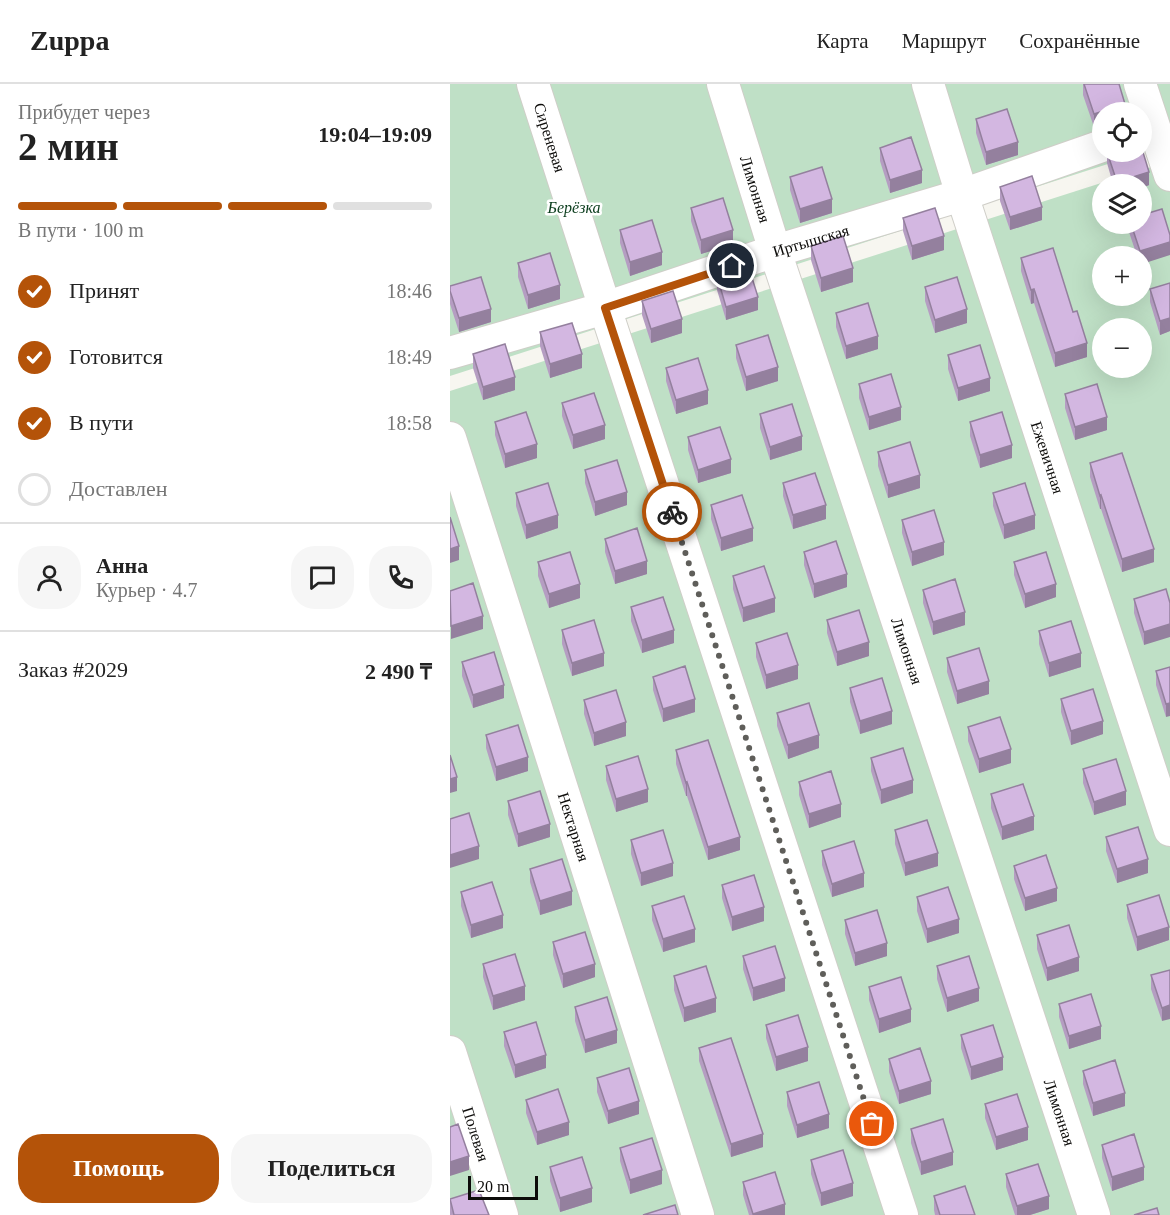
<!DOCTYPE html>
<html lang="ru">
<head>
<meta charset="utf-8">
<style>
  :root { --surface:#fff; --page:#f6f6f6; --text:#222; --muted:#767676; --line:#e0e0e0; --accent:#b45309 }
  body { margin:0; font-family:Georgia,serif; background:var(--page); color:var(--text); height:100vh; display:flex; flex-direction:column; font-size:22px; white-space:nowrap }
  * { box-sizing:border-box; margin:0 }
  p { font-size:20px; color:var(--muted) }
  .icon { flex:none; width:33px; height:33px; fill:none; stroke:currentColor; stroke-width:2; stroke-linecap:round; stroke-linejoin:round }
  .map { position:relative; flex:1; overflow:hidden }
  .details { display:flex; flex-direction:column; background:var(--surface); width:450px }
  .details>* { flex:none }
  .tools { position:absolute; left:642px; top:18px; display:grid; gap:12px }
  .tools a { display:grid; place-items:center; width:60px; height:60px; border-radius:50%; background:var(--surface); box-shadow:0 6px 24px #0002; font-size:30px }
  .scale { position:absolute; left:18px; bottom:15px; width:70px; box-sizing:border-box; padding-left:6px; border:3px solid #0d0c0a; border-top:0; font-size:16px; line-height:21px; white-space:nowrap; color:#0d0c0a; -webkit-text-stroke:4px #fff; paint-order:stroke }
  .pin { position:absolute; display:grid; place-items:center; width:51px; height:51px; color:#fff; margin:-26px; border:3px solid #fff; border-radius:50%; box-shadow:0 2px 6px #0007 }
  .courier { position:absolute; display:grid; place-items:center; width:60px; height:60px; margin:-30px; border:4px solid #b45309; border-radius:50%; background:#fff; color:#222; box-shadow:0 2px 8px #0007 }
  .overview em { font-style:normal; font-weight:700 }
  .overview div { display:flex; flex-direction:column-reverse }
  .overview { display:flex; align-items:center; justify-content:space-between; height:102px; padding:0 18px }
  h1 { font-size:39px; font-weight:700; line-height:45px }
  .bar { display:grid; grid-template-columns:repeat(4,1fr); gap:9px 6px; align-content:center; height:72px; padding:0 18px }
  .bar i { height:8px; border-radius:4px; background:var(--line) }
  .bar .active { background:var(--accent) }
  .bar p { grid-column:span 4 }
  .line { display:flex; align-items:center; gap:15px; padding:0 18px; border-top:2px solid var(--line) }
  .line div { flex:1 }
  .round { display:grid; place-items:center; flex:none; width:63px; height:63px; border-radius:24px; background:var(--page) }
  ol { padding:0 18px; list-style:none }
  li { display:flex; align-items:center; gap:18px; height:66px }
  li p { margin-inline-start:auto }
  li .icon { padding:6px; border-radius:50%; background:var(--accent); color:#fff; stroke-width:4 }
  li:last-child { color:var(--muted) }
  li i { width:33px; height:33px; border:3px solid var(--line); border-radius:50% }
  .cta { display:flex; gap:12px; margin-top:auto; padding:12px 18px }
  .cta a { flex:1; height:69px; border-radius:24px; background:var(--accent); color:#fff; font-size:24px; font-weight:700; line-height:69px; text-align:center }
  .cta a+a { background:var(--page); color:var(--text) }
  header { display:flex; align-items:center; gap:36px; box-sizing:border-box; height:84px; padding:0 30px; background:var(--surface); border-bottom:2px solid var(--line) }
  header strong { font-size:28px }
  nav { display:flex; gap:33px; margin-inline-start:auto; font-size:21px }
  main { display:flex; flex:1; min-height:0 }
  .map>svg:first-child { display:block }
  .green { fill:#bfe0c6; fill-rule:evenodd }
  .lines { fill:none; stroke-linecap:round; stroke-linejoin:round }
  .minor-casing { stroke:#cfcec8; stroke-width:34 }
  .minor { stroke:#fff; stroke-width:32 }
  .wall { fill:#b59dc2 }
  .shaded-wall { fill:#94809e }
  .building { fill:#d3b7e1; stroke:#94809e; stroke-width:1.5 }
  .done { stroke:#5f5e5a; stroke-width:6; stroke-dasharray:0 10.8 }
  .route { stroke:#b45309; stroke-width:8 }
  .labels { text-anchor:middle; stroke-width:5; stroke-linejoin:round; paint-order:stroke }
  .street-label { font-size:16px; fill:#0d0c0a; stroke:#fff }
  .park-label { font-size:16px; font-style:italic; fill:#0a3c1c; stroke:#fff }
</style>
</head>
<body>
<header>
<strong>Zuppa</strong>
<nav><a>Карта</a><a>Маршрут</a><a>Сохранённые</a></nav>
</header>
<main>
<section class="details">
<div class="overview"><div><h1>2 мин</h1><p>Прибудет через</p></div><em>19:04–19:09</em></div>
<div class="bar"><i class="active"></i><i class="active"></i><i class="active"></i><i></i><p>В пути · 100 m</p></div>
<ol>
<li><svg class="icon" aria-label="check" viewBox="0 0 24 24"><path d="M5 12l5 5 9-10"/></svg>Принят<p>18:46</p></li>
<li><svg class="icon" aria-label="check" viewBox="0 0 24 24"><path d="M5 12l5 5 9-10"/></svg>Готовится<p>18:49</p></li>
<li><svg class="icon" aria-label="check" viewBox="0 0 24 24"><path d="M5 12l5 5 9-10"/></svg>В пути<p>18:58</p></li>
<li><i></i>Доставлен</li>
</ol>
<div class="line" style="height:108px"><a class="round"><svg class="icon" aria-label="person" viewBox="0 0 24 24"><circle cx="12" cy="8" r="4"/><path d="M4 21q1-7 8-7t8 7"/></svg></a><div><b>Анна</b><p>Курьер · 4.7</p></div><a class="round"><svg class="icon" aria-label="chat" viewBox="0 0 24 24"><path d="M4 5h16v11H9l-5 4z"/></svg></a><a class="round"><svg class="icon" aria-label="phone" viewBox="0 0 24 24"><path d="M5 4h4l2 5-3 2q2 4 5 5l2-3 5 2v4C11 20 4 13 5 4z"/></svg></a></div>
<div class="line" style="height:78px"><div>Заказ #2029</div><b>2 490 ₸</b></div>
<div class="cta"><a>Помощь</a><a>Поделиться</a></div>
</section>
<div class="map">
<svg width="720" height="1131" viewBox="0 0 720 1131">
  <rect width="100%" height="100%" fill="#f7f6f0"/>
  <!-- green -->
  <path class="green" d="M0 0H720V60L0 292ZM652 28H692V68H652Z
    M720 77V1131H0V307ZM652 100H692V140H652ZM652 172H692V212H652ZM652 244H692V284H652Z"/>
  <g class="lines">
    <defs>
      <g id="minor">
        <path id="s1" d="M83 0 155 224 452 1131"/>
        <path id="s2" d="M273 0 325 167 644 1131"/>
        <path id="s3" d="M478 0 512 111 720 746"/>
        <path d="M690 0 720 91"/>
        <path id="s4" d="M0 269 155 224 325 167 512 111 652 62"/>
        <path id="s5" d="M0 354 248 1131"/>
        <path id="s6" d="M0 968 52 1131"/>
      </g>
    </defs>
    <!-- minor casing -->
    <use href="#minor" class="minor-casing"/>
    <!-- minor -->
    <use href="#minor" class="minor"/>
  </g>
  <!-- wall -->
  <path class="wall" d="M633 0H669L675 28H652V41L644 43 633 11Z
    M526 35 568 71 536 81 526 49Z
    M430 64 472 99 440 109 430 77Z
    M657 68H692L699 101 692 104V100H663L657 79Z
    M340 93 382 129 350 139 340 106Z
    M550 103 592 136 560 146 550 117Z
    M241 124 283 160 251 170 241 137Z
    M453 134 494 166 462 176 453 147Z
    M679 140H692V172H687L679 148Z
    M170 146 212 181 180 192 170 159Z
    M361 162 403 198 371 208 361 176Z
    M571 174 637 273 605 283 584 219 581 220 571 187Z
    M68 179 110 215 78 225 68 193Z
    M267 192 308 226 276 236 267 206Z
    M720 199V247L710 251 700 218V205Z
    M0 202 41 238 9 248 0 220Z
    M475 203 517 239 485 249 475 217Z
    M192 217 232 249 201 259 192 231Z
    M386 229 428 265 396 275 386 243Z
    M90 248 132 284 100 294 90 262Z
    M286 261 328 297 296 307 286 274Z
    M23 270 65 306 33 316 23 284Z
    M498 271 540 307 508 317 498 285Z
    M216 284 258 320 226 330 216 297Z
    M409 300 451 336 419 346 409 314Z
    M615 310 657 346 625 356 615 324Z
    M112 319 155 355 123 365 112 332Z
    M310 330 352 366 320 376 310 344Z
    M45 338 87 374 55 384 45 351Z
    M520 338 562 374 530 384 520 352Z
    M238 353 281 389 248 399 238 366Z
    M428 368 470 404 438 414 428 382Z
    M640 379 704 478 672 488 651 425H650L640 393Z
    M135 386 177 421 145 432 135 399Z
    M333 399 376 435 343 445 333 412Z
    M66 409 108 444 76 455 66 422Z
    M543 409 585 445 554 455 543 422Z
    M261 421 303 457 271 467 261 435Z
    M452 436 494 471 462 482 452 449Z
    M155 455 197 490 165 500 155 468Z
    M354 468 397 503 364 514 354 481Z
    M88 478 130 514 99 524 88 492Z
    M564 478 606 513 575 524 564 491Z
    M283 492 325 528 293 538 283 505Z
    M473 506 515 541 483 551 473 519Z
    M684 515 720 519 694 561 684 529Z
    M181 523 224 559 192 569 181 537Z
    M377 536 419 572 387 582 377 549Z
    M112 546 154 582 122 592 112 560Z
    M589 547 631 583 599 593 589 560Z
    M306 559 348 595 316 605 306 573Z
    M497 574 539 610 507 620 497 588Z
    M12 578 54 614 23 624 12 592Z
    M720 583 716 633 706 601V587Z
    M203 593 245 628 213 638 203 606Z
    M400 604 442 640 410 650 400 618Z
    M611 615 653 650 621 661 611 628Z
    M134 616 176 652 144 662 134 630Z
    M327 629 369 664 338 675 327 642Z
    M518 643 561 679 529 689 518 657Z
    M36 651 78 687 46 697 36 664Z
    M226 666 290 766 258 776 237 712H236L226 680Z
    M421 674 463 709 431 720 421 687Z
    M156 682 198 718 166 728 156 696Z
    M633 685 676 721 644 731 633 699Z
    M349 698 391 733 359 744 349 711Z
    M541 710 584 746 552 756 541 724Z
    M58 717 100 753 68 763 58 731Z
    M445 746 488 782 455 792 445 760Z
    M656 753 698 789 667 799 656 767Z
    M181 756 223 792 191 802 181 770Z
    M372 767 414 803 382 813 372 781Z
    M564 782 607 817 575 827 564 795Z
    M80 785 122 821 90 831 80 798Z
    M272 801 314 837 282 847 272 814Z
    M11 808 53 844 21 854 11 822Z
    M467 813 509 849 477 859 467 827Z
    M677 821 719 856 687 867 677 834Z
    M202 822 245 858 213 868 202 836Z
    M395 836 437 872 405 882 395 850Z
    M587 851 629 887 597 897 587 865Z
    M103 858 145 893 113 904 103 871Z
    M293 872 335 907 303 917 293 885Z
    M33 880 75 916 43 926 33 893Z
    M487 882 529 917 497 928 487 895Z
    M720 886 712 937 701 905V891Z
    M224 892 266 928 234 938 224 906Z
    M419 903 461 938 429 949 419 916Z
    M609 920 651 955 619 965 609 933Z
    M125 923 167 959 135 969 125 937Z
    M316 941 358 977 326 987 316 954Z
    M54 948 96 984 65 994 54 962Z
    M511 951 553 986 521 996 511 964Z
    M249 964 313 1063 281 1073 249 977Z
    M439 975 481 1010 449 1020 439 988Z
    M633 987 675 1022 643 1032 633 1000Z
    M147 994 189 1030 158 1040 147 1008Z
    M337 1008 379 1044 347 1054 337 1022Z
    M76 1016 119 1051 87 1061 76 1029Z
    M535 1020 578 1056 546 1066 535 1034Z
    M461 1045 503 1081 471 1091 461 1059Z
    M652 1061 694 1096 662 1107 652 1074Z
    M170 1064 212 1100 180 1110 170 1077Z
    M361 1076 403 1112 371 1122 361 1090Z
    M100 1083 142 1118 110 1128 100 1097Z
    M556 1090 599 1125 580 1131H565L556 1103Z
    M293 1098 335 1131H299L293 1111Z
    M484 1112 525 1131H485L484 1126Z
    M0 1115 35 1123 39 1131H0Z"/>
  <!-- shaded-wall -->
  <path class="shaded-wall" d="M675 20V28H652V41L644 43V30Z
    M568 58V71L536 81V68Z
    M472 86V99L440 109V96Z
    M699 88V101L692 104V100H667V98Z
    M382 115V129L350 139V125Z
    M592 123V136L560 146V133Z
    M283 146V160L251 170V156Z
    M494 152V166L462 176V162Z
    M720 158V171L692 180V172H690V167Z
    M212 168V181L180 192V178Z
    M403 184V198L371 208V194Z
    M110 201V215L78 225V211Z
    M584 205V219L581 220V206Z
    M308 213V226L276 236V223Z
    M41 225V238L9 248V234Z
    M517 225V239L485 249V236Z
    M720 234V247L710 251V237Z
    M232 235V249L201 259V245Z
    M428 252V265L396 275V262Z
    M637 259V273L605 283V269Z
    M132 270V284L100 294V280Z
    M328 283V297L296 307V293Z
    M65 293V306L33 316V303Z
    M540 294V307L508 317V304Z
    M258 306V320L226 330V316Z
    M451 323V336L419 346V333Z
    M657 333V346L625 356V343Z
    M155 341V355L123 365V351Z
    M352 352V366L320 376V363Z
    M87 360V374L55 384V370Z
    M562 361V374L530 384V371Z
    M281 375V389L248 399V386Z
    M470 391V404L438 414V401Z
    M177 408V421L145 432V418Z
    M651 411V425H650V412Z
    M376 421V435L343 445V431Z
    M108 431V444L76 455V441Z
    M585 431V445L554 455V441Z
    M303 444V457L271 467V454Z
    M494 458V471L462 482V468Z
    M9 462V476L0 479V465Z
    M704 465V478L672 488V475Z
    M197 477V490L165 500V487Z
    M397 490V503L364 514V500Z
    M130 500V514L99 524V510Z
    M606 500V513L575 524V510Z
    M325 514V528L293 538V524Z
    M515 528V541L483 551V538Z
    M33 532V545L1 555V542Z
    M720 540V553L694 561V548Z
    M224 546V559L192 569V556Z
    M419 558V572L387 582V568Z
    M154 569V582L122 592V579Z
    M631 569V583L599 593V579Z
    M348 581V595L316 605V591Z
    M539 597V610L507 620V607Z
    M54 601V614L23 624V611Z
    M245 615V628L213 638V625Z
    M720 619V632L716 633V620Z
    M442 627V640L410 650V637Z
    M653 637V650L621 661V647Z
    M176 638V652L144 662V649Z
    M369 651V664L338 675V661Z
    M561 665V679L529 689V675Z
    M78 673V687L46 697V683Z
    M7 693V707L0 709V695Z
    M463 696V709L431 720V706Z
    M237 698V712H236V699Z
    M198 705V718L166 728V715Z
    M676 707V721L644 731V718Z
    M391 720V733L359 744V730Z
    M584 732V746L552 756V743Z
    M100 740V753L68 763V750Z
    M290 753V766L258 776V763Z
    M29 762V775L0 784V771Z
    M488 769V782L455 792V779Z
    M698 775V789L667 799V785Z
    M223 779V792L191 802V789Z
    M414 789V803L382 813V800Z
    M607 804V817L575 827V814Z
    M122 807V821L90 831V817Z
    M314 823V837L282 847V833Z
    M53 831V844L21 854V841Z
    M509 835V849L477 859V845Z
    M719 843V856L687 867V853Z
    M245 845V858L213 868V855Z
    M437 859V872L405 882V869Z
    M629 873V887L597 897V884Z
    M145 880V893L113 904V890Z
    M335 894V907L303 917V904Z
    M75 902V916L43 926V912Z
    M529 904V917L497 928V914Z
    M266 914V928L234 938V924Z
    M720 921V935L712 937V924Z
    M461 925V938L429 949V935Z
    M651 942V955L619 965V952Z
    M167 946V959L135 969V956Z
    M358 963V977L326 987V973Z
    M96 971V984L65 994V981Z
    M553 973V986L521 996V983Z
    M481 997V1010L449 1020V1007Z
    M675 1009V1022L643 1032V1019Z
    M189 1017V1030L158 1040V1027Z
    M379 1030V1044L347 1054V1041Z
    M119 1038V1051L87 1061V1048Z
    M578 1043V1056L546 1066V1053Z
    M313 1050V1063L281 1073V1060Z
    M503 1068V1081L471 1091V1078Z
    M19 1072V1086L0 1092V1078Z
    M694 1083V1096L662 1107V1093Z
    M212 1086V1100L180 1110V1096Z
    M403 1099V1112L371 1122V1109Z
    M142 1104V1118L110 1128V1114Z
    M599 1112V1125L580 1131H567V1122Z
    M335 1120V1131H303V1130Z"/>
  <!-- building -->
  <path class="building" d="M634 0H669L675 20 644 30Z
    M557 25 568 58 536 68 526 35Z
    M461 53 472 86 440 96 430 64Z
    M692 65 699 88 667 98 657 68H692Z
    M372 83 382 115 350 125 340 93Z
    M582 92 592 123 560 133 550 103Z
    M273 114 283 146 251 156 241 124Z
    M485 124 494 152 462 162 453 134Z
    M712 125 720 151V158L690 167 681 140H692V131Z
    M202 136 212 168 180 178 170 146Z
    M393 152 403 184 371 194 361 162Z
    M603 164 623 228 627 227 637 259 605 269 584 205 581 206 571 174Z
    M100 169 110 201 78 211 68 179Z
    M298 181 308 213 276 223 267 192Z
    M31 193 41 225 9 234 0 207V202Z
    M507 193 517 225 485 236 475 203Z
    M720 199V234L710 237 700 205Z
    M223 207 232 235 201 245 192 217Z
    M418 219 428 252 396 262 386 229Z
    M122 239 132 270 100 280 90 248Z
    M318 251 328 283 296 293 286 261Z
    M55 260 65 293 33 303 23 270Z
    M530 261 540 294 508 304 498 271Z
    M248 274 258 306 226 316 216 284Z
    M441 290 451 323 419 333 409 300Z
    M647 300 657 333 625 343 615 310Z
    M144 309 155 341 123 351 112 319Z
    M342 320 352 352 320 363 310 330Z
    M76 328 87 360 55 370 45 338Z
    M552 328 562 361 530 371 520 338Z
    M270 343 281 375 248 386 238 353Z
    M460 358 470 391 438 401 428 368Z
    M672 369 704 465 672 475 651 411 650 412 640 379Z
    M167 376 177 408 145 418 135 386Z
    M365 389 376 421 343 431 333 399Z
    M98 399 108 431 76 441 66 409Z
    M575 399 585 431 554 441 543 409Z
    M292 411 303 444 271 454 261 421Z
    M484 426 494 458 462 468 452 436Z
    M0 433 9 462 0 465Z
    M187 444 197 477 165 487 155 455Z
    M386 457 397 490 364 500 354 468Z
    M120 468 130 500 99 510 88 478Z
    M596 468 606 500 575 510 564 478Z
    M314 482 325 514 293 524 283 492Z
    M505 495 515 528 483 538 473 506Z
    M23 499 33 532 1 542 0 507Z
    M716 505 720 519V540L694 548 684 515Z
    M213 513 224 546 192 556 181 523Z
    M409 526 419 558 387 568 377 536Z
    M144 536 154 569 122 579 112 546Z
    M621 537 631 569 599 579 589 547Z
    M337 549 348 581 316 591 306 559Z
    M529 564 539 597 507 607 497 574Z
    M44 568 54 601 23 611 12 578Z
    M235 582 245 615 213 625 203 593Z
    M720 583V619L716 620 706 587Z
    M432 594 442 627 410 637 400 604Z
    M643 605 653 637 621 647 611 615Z
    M166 606 176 638 144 649 134 616Z
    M359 619 369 651 338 661 327 629Z
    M550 633 561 665 529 675 518 643Z
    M68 641 78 673 46 683 36 651Z
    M258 656 290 753 258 763 237 698 236 699 226 666Z
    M453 664 463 696 431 706 421 674Z
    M0 671 7 693 0 695Z
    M188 672 198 705 166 715 156 682Z
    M666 675 676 707 644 718 633 685Z
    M381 687 391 720 359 730 349 698Z
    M573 700 584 732 552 743 541 710Z
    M90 707 100 740 68 750 58 717Z
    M19 729 29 762 0 771V735Z
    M477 736 488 769 455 779 445 746Z
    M688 743 698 775 667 785 656 753Z
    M213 746 223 779 191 789 181 756Z
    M404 757 414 789 382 800 372 767Z
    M596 771 607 804 575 814 564 782Z
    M112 775 122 807 90 817 80 785Z
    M304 791 314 823 282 833 272 801Z
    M42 798 53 831 21 841 11 808Z
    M498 803 509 835 477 845 467 813Z
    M709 811 719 843 687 853 677 821Z
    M234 812 245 845 213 855 202 822Z
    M427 826 437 859 405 869 395 836Z
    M619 841 629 873 597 884 587 851Z
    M135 848 145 880 113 890 103 858Z
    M325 862 335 894 303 904 293 872Z
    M65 870 75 902 43 912 33 880Z
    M519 872 529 904 497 914 487 882Z
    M256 882 266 914 234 924 224 892Z
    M720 886V921L712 924 701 891Z
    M451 893 461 925 429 935 419 903Z
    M641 910 651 942 619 952 609 920Z
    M157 913 167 946 135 956 125 923Z
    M348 931 358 963 326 973 316 941Z
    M86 938 96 971 65 981 54 948Z
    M543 941 553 973 521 983 511 951Z
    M281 954 313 1050 281 1060 249 964Z
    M470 964 481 997 449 1007 439 975Z
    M665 976 675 1009 643 1019 633 987Z
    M179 984 189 1017 158 1027 147 994Z
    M369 998 379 1030 347 1041 337 1008Z
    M108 1005 119 1038 87 1048 76 1016Z
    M567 1010 578 1043 546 1053 535 1020Z
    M493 1035 503 1068 471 1078 461 1045Z
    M8 1040 19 1072 0 1078V1043Z
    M684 1050 694 1083 662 1093 652 1061Z
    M202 1054 212 1086 180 1096 170 1064Z
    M393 1066 403 1099 371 1109 361 1076Z
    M132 1073 142 1104 110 1114 100 1083Z
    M588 1080 599 1112 567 1122 556 1090Z
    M325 1088 335 1120 303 1130 293 1098Z
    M515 1102 525 1131H490L484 1112Z
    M29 1106 39 1131H4L0 1115Z
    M225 1121 228 1131H193Z
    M707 1124 709 1131H684Z"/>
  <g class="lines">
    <!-- done -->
    <path class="done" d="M222 428 422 1040"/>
    <!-- route -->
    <path class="route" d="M222 428 155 224 282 182"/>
  </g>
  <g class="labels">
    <!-- street labels -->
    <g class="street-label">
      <text dy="6" stroke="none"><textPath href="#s1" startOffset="56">Сиреневая</textPath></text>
      <text dy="6" stroke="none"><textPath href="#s2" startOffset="110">Лимонная</textPath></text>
      <text dy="6" stroke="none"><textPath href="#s4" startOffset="378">Иртышская</textPath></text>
      <text dy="6" stroke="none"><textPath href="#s3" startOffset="392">Ежевичная</textPath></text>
      <text dy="6" stroke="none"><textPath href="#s2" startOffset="596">Лимонная</textPath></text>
      <text dy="6" stroke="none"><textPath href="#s5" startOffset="408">Нектарная</textPath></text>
      <text dy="6" stroke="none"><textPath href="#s2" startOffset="1082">Лимонная</textPath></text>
      <text dy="6" stroke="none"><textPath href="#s6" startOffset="86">Полевая</textPath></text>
    </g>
    <!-- park labels -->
    <g class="park-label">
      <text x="124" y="129">Берёзка</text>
    </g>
  </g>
</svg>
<div class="tools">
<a><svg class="icon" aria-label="locate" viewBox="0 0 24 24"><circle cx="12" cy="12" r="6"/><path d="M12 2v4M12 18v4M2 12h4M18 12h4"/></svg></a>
<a><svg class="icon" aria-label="layers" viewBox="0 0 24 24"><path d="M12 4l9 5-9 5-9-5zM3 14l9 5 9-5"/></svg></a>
<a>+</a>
<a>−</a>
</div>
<div class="scale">20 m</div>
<div class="pin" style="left:422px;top:1040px;background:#ea580c"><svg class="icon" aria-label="bag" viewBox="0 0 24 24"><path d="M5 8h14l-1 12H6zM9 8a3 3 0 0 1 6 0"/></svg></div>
<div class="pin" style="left:282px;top:182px;background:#1f2937"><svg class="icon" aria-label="home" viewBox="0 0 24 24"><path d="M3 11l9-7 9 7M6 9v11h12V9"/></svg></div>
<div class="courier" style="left:222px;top:428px"><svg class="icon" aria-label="bike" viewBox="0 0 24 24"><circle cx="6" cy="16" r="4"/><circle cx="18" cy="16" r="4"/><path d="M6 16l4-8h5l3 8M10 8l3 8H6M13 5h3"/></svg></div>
</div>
</main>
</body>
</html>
